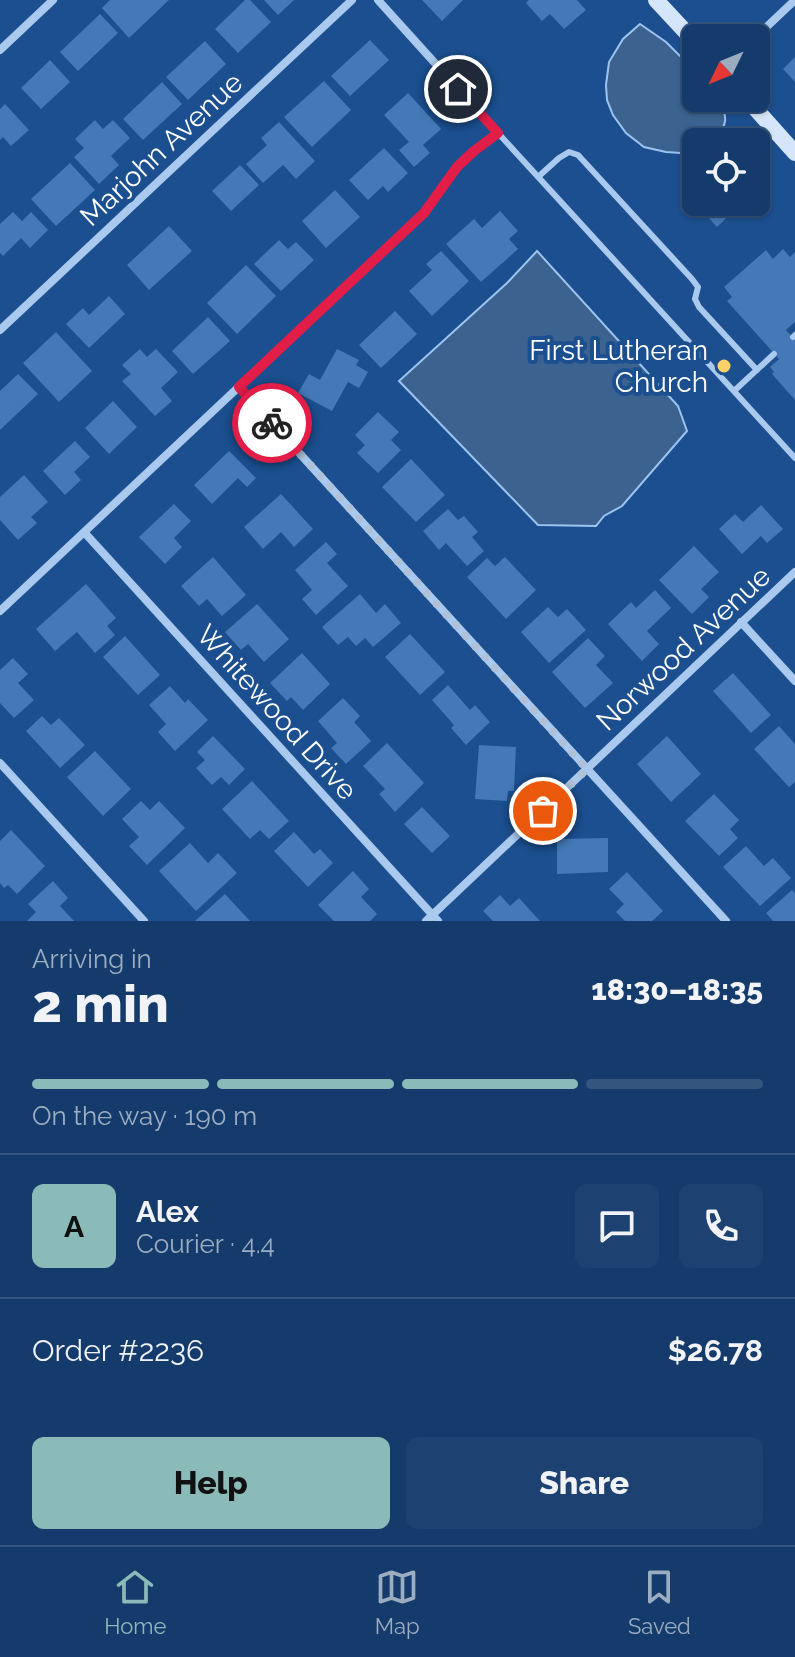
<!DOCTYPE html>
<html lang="en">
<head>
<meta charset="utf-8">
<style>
  :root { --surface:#143b6b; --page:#1d4271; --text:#f1f3f6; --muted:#9dadc1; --line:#33557e; --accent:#8bbbb9 }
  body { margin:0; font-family:Raleway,sans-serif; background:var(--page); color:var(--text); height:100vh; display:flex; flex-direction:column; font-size:30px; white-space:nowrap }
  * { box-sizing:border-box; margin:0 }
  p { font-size:26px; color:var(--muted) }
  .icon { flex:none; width:44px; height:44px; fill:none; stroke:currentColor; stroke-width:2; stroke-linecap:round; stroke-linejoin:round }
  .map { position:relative; height:921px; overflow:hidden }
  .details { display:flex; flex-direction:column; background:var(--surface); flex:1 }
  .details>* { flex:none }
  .needle { width:52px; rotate:227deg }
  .fabs { position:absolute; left:682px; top:24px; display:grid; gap:16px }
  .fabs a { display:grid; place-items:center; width:88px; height:88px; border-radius:12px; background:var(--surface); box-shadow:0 2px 6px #0004,0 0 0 2px var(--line); font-size:40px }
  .pin { position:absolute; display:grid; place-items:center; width:68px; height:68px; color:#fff; margin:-34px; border:4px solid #fff; border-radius:50%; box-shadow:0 2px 8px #0007 }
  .courier { position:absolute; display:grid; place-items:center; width:80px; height:80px; margin:-40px; border:6px solid #e11d48; border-radius:50%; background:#fff; color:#222; box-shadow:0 2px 10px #0007 }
  .headline em { font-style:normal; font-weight:800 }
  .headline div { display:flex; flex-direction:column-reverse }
  .headline { display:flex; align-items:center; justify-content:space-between; height:136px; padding:0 32px }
  h1 { font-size:52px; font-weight:800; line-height:60px }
  .bar { display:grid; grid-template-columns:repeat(4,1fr); gap:12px 8px; align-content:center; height:96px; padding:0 32px }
  .bar i { height:10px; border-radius:6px; background:var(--line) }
  .bar .current { background:var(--accent) }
  .bar p { grid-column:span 4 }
  .line { display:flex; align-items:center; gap:20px; padding:0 32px; border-top:2px solid var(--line) }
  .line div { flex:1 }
  .round { display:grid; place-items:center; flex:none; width:84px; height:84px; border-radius:12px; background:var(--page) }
  .primary-button { display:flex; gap:16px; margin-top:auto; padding:16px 32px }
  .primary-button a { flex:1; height:92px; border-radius:12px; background:var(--accent); color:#111; font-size:32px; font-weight:800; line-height:92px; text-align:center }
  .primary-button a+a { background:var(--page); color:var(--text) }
  .menu { display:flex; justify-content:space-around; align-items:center; height:112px; border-top:2px solid var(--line); background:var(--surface); font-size:22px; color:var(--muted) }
  .menu a { display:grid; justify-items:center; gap:4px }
  .menu .current { color:var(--accent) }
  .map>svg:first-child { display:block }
  .water { fill:#3c6290; stroke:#9cc4f0; stroke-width:2 }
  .building { fill:#4478b7 }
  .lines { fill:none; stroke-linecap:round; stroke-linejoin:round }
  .lane { stroke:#a9c9ee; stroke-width:6 }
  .street { stroke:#a9c9ee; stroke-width:8 }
  .secondary { stroke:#d6e6fa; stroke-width:16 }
  .done { stroke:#afc1d8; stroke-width:8; stroke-dasharray:0 14.4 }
  .route { stroke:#e11d48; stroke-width:10 }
  .poi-dot { fill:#ffd166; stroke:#1b4f8f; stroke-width:3 }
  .labels { text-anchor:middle; stroke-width:8; stroke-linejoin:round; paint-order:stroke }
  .street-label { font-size:28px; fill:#fff; stroke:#1b4f8f }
  .poi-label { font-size:28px; fill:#fff; stroke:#1b4f8f; text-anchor:end }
</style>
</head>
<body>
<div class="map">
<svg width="795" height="921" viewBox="0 0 795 921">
  <rect width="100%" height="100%" fill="#1b4f8f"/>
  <!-- water -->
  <path class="water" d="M640 24 666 42 696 72V98H716C730 116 727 125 714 142H696V154L666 152 644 147 626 133 613 115 607 100 606 85 609 62 623 39Z
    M537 251 678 406 687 431 622 506 604 516 596 526 538 525 399 381 507 283Z"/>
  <!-- building -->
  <path class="building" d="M110 0H169L129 38 102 8Z
    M245 0H250L271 22 238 53 215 29Z
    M264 0H294L278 15Z
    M422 0H463L442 21Z
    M529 0H577L586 10 564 29 550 14 542 21 526 3Z
    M100 14 118 33 78 71 60 52Z
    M370 40 389 60 350 96 331 76Z
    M205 41 226 64 188 100 166 77Z
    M795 57V82L783 69Z
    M50 60 70 82 41 109 21 88Z
    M324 81 351 110 312 147 284 117Z
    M162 82 182 104 143 140 123 119Z
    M408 93 441 129 423 145 430 153 414 167 399 150 409 142 384 115Z
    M5 104 29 130 11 146 3 137 0 140V109Z
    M95 120 103 129 113 120 130 138 111 156 119 165 99 184 74 157 84 148 75 139Z
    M279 122 315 161 296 179 283 165 263 183 246 164 267 145 261 138Z
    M384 148 408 173 388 192 383 186 368 200 349 180Z
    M70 163 95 190 56 226 31 199Z
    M240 165 259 185 231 211 212 191Z
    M335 190 360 217 326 248 302 221Z
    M704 202H743L717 227 699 207Z
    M500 211 518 231 509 239 518 249 481 282 446 244 474 219 482 228Z
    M13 212 22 221 31 212 48 230 30 248 21 238 3 256 0 253V224Z
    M169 226 192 251 149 290 127 265Z
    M279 240 288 249 296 242 314 260 281 291 254 264Z
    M783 249 790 257 795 252V322L786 330 795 340V400L772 374 774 372 770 367 779 359 727 301 732 297 724 287 766 250 773 259Z
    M441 251 469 281 432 316 409 291 432 270 426 264Z
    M246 265 276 296 237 334 207 303Z
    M109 296 125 314 89 348 66 324 83 308 89 315Z
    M395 311 417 334 381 368 359 345Z
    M208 317 230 341 193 374 172 351Z
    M56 332 92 371 59 402 23 363Z
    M140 349 147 357 156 349 178 372 161 388 172 401 155 416 122 381 131 374 122 365Z
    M337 349 359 360 356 365 368 372 359 388 348 382 332 411 298 393 309 374 320 380Z
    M18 374 38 394 0 430V391Z
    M113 401 137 427 109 454 85 428Z
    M378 412 399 432 391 440 401 450 378 473 357 453 365 445 355 435Z
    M75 441 90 457 74 472 81 480 65 495 43 471Z
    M229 451 256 478 247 487 238 478 212 504 194 485Z
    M411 459 445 495 416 522 382 487Z
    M24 475 48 502 31 517 37 523 18 540 0 520V497Z
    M281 494 313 529 294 547 281 532 263 549 244 527Z
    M174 504 191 521 174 538 182 547 165 564 139 537Z
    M761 505 783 529 767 543 761 536 742 554 719 529 735 514 743 522Z
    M448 509 458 520 464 516 478 532 472 537 484 551 467 566 446 543 439 550 423 531Z
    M326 542 337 554 327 563 348 586 316 615 302 599 312 590 295 570Z
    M694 546 719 572 701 589 709 597 692 614 659 580Z
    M213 557 246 595 222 616 207 599 199 606 181 586Z
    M505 557 536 590 506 619 467 577 487 558 495 566Z
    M86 584 116 618 107 626 115 635 95 653 77 632 55 651 36 629Z
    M655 590 671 608 647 631 659 644 642 661 608 624 631 602 636 608Z
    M360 594 376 613 385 604 401 623 373 647 365 638 356 646 348 637 338 645 322 627Z
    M257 604 289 639 264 662 248 644 241 650 225 632Z
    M548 607 558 617 567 609 586 630 549 663 521 632Z
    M410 634 445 672 420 695 385 657Z
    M125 636 160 675 138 695 103 657Z
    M588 638 605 656 596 665 613 683 585 708 552 672Z
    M302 653 330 684 303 710 291 697 287 701 270 683Z
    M13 658 28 674 18 683 34 700 14 718 0 703V670Z
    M733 673 771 715 751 733 713 691Z
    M448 685 470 710 475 705 490 722 466 745 451 728 454 725 432 700Z
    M170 686 185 703 188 699 208 720 175 751 158 732 166 724 149 705Z
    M343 698 360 716 354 722 371 741 346 764 331 748 337 743 318 721Z
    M42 716 51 725 59 718 85 745 60 768 26 731Z
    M779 726 795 744V782L789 787 754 749Z
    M213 736 245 769 229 785 221 777 212 785 196 768 205 760 197 752Z
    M667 736 701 774 671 802 637 764Z
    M387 743 424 783 395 812 379 794 385 789 363 766Z
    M479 745 516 747 514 791H508L507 801 475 799Z
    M95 751 131 789 103 816 67 777Z
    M252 781 289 821 269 839 260 830 250 839 222 809Z
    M714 794 739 820 730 829 738 838 719 856 685 821Z
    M141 801 150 810 159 801 185 828 147 865 129 846 139 837 122 819Z
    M422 807 450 836 432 853 404 824Z
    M11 830 45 866 17 894 8 885 4 888 0 883V841Z
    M294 832 314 854 320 849 333 863 308 887 274 851Z
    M608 838V872L557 874V839Z
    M190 843 208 863 218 853 237 873 196 911 159 871Z
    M746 846 764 866 773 858 791 878 760 906 723 867Z
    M353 871 369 889 361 897 377 914 370 921H334L318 905Z
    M627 872 663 911 652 921H625L616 912 624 904 609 889Z
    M53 881 68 898 60 906 74 921H27L36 912 28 904Z
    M792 890 795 893V921H773L766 913Z
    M225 894 250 921H195Z
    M500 895 510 906 519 898 540 921H493L483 911Z"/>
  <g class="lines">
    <!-- lane -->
    <path class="lane" d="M498 133 795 458
      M538 177 559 158 569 152 578 155 692 279 698 287 695 299 699 307 757 370
      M793 337 795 335
      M734 391 774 354"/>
    <!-- street -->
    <path class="street" d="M755 38 795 0
      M0 50 53 0
      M0 330 352 0
      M239 387 726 921
      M84 532 438 921
      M0 611 424 213 457 167 474 151 498 133 378 0
      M741 622 795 681
      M0 763 144 921
      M426 921 795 572"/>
    <!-- secondary -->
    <path class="secondary" d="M656 0 696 43
      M746 98 795 153"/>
  </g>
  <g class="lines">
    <!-- done -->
    <path class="done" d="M272 423 587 769 543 811"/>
    <!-- route -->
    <path class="route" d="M272 423 239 387 424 213 457 167 474 151 498 133 458 89"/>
  </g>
  <!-- markers -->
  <circle class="poi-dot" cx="724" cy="366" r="8"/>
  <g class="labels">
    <!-- street labels -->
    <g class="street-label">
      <text transform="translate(161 149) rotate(-43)" y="10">Marjohn Avenue</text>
      <text transform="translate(683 648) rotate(-43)" y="10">Norwood Avenue</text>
      <text transform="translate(277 712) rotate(48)" y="10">Whitewood Drive</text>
    </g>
    <!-- poi labels -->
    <g class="poi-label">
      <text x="708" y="360">First Lutheran<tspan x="708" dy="32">Church</tspan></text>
    </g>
  </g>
</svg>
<div class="fabs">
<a><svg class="needle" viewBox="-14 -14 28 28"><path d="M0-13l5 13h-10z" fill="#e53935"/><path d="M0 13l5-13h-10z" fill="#9dadc1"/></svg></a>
<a><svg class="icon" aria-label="locate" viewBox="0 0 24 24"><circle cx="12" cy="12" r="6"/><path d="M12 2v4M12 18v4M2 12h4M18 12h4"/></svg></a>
</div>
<div class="pin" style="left:543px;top:811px;background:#ea580c"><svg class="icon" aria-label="bag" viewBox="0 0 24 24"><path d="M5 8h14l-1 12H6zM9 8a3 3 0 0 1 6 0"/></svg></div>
<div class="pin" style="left:458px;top:89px;background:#1f2937"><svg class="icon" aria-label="home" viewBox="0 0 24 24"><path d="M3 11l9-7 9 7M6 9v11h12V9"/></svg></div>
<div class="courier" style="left:272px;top:423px"><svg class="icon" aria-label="bike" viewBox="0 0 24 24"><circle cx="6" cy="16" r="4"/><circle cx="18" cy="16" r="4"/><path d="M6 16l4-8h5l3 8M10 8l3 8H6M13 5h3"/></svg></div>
</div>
<section class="details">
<div class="headline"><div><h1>2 min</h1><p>Arriving in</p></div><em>18:30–18:35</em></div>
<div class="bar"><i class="current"></i><i class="current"></i><i class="current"></i><i></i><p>On the way · 190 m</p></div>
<div class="line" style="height:144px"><b class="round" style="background:var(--accent);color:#111">A</b><div><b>Alex</b><p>Courier · 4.4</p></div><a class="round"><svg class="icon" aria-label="chat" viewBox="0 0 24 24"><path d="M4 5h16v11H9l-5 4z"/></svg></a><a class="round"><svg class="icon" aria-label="phone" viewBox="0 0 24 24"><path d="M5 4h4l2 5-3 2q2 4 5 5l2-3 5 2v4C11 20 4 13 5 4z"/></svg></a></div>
<div class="line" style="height:104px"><div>Order #2236</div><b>$26.78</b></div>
<div class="primary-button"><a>Help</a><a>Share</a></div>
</section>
<nav class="menu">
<a class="current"><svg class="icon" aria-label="home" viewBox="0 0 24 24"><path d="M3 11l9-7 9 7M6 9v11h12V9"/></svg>Home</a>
<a><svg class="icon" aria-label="map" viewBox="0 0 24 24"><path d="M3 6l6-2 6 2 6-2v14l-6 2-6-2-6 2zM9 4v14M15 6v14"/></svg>Map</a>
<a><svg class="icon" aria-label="saved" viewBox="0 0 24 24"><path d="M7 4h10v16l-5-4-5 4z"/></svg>Saved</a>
</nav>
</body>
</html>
